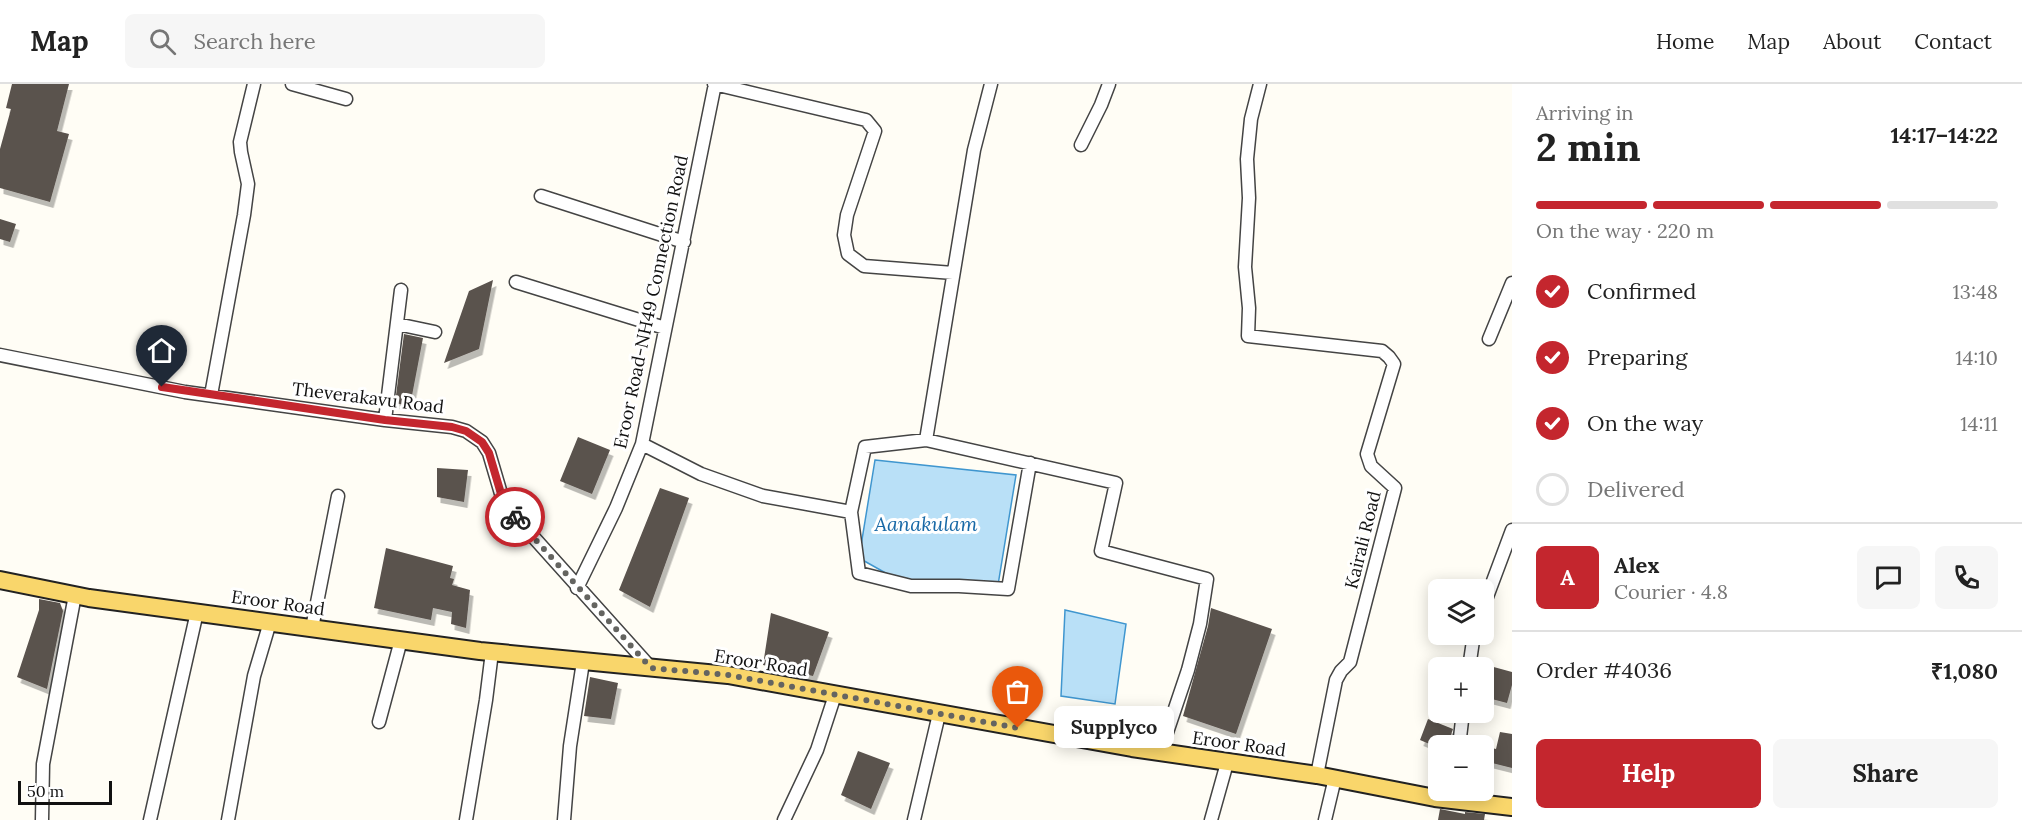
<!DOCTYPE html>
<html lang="en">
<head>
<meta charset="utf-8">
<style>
  :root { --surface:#fff; --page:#f6f6f6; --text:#222; --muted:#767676; --line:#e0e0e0; --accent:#c4262e }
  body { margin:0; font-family:Lora,serif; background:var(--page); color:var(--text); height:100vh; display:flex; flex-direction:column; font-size:22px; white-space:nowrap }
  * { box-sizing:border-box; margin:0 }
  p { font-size:20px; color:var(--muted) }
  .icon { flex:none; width:33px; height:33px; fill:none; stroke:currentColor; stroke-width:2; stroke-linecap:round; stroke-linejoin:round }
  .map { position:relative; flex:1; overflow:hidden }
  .side { display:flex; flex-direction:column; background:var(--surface); width:510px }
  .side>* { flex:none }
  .controls { position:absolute; left:1428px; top:495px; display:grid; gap:12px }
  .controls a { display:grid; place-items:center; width:66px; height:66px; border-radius:9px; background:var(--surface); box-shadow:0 3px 15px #0003; font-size:30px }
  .scale { position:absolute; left:18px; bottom:15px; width:94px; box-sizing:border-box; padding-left:6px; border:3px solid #111; border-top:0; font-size:16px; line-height:21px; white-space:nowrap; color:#111; -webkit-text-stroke:4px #fff; paint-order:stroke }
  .pin { position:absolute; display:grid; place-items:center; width:51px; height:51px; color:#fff; margin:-62px -26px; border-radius:50% 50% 50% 0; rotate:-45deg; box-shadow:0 0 6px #0007 }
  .pin .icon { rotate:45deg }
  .courier { position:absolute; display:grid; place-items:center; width:60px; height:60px; margin:-30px; border:4px solid #c4262e; border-radius:50%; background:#fff; color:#222; box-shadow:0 2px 8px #0007 }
  .bubble { position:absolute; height:42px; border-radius:9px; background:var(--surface); box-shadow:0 3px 15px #0003; font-size:20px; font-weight:800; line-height:42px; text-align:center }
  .head em { font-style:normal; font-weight:800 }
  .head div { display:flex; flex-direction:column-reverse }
  .head { display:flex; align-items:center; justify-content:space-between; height:102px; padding:0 24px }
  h1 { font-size:39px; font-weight:800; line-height:45px }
  .bar { display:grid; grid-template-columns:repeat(4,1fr); gap:9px 6px; align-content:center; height:72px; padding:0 24px }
  .bar i { height:8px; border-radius:4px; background:var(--line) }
  .bar .selected { background:var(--accent) }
  .bar p { grid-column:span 4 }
  .line { display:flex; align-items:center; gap:15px; padding:0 24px; border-top:2px solid var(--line) }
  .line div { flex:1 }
  .round { display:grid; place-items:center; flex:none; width:63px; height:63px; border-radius:9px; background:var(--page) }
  ol { padding:0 24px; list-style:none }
  li { display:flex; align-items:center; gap:18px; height:66px }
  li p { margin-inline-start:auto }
  li .icon { padding:6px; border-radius:50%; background:var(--accent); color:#fff; stroke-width:4 }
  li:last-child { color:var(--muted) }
  li i { width:33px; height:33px; border:3px solid var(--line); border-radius:50% }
  .action { display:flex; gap:12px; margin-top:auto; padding:12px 24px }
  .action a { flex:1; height:69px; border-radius:9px; background:var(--accent); color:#fff; font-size:24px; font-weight:800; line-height:69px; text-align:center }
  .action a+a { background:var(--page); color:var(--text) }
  header { display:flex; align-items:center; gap:36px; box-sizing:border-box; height:84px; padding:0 30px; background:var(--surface); border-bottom:2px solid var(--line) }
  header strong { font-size:28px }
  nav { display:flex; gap:33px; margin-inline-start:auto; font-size:21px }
  .search { width:420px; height:54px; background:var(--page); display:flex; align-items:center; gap:15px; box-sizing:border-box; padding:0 21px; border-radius:9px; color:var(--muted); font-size:22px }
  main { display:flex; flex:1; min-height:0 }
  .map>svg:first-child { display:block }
  .water { fill:#b9e0f7; stroke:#3f96cf; stroke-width:1.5 }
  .building { fill:#5a524d; filter:url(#shadow) }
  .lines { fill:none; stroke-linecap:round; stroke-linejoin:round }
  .minor-casing { stroke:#444; stroke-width:15 }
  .major-casing { stroke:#222; stroke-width:20 }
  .minor { stroke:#fff; stroke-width:12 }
  .major { stroke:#f9d66b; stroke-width:16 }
  .done { stroke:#646461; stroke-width:6; stroke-dasharray:0 10.8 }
  .route { stroke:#c4262e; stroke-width:8 }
  .labels { text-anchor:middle; stroke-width:6; stroke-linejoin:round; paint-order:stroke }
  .street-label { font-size:18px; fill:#111; stroke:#fff }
  .water-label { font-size:20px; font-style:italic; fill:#1768a6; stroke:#fff }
</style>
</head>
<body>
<header>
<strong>Map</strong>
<div class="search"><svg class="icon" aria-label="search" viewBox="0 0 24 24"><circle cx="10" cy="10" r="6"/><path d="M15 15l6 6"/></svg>Search here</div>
<nav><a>Home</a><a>Map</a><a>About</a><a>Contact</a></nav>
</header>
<main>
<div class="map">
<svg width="1512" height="736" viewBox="0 0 1512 736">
  <defs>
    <filter id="shadow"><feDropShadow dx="3.5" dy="6" stdDeviation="0" flood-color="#0004"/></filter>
  </defs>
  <rect width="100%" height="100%" fill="#fffdf5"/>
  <!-- water -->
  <path class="water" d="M875 376 1016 391 998 501 898 496 859 474Z
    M1065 526 1126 540 1115 620 1061 612Z"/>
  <!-- building -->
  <path class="building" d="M12 0H69L57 47 69 50 50 118 0 104V65L11 25 6 24Z
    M0 135 16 140 10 158 0 155Z
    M493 196 479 265 444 279 469 207Z
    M404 250 423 254 410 322 395 319Z
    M578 353 610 366 592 410 560 397Z
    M437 384 468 386 464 418 437 413Z
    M660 404 689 414 650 523 619 506Z
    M386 464 453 482 450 494 454 495 452 501 470 506 466 544 451 540 452 528 433 524 431 536 374 524Z
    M39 515 60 519 63 527 47 605 17 593 39 526Z
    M1211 524 1272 545 1236 650 1183 632 1208 542Z
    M771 529 829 548 813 592 763 581Z
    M1490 582 1512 588V601L1507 619 1484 613Z
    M590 593 618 599 611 635 584 632Z
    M1428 635 1453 645 1447 662H1434L1420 656Z
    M1500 648 1512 650V684L1484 677V662L1496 665Z
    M858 667 890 679 871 725 841 711Z
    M1440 725 1465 730V728L1485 730 1484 736H1438Z"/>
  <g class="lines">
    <defs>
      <path id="minor" d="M292 0 346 15
        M714 0 866 36 875 47 847 131 844 151 848 170 864 182 953 189
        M1260 0 1251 35 1247 75 1249 114 1245 183 1249 224 1248 252 1382 267 1389 273 1394 280 1367 370 1371 382 1395 404 1350 578 1341 587 1336 596 1317 691
        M1081 61 1101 21 1109 0
        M541 112 684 158
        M516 198 665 244
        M397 240 435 248
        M1489 255 1512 199
        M0 271 185 308 385 336 452 343 466 347 482 358 489 369 502 413 511 428 651 584
        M211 311 244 131 248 100 241 68 240 58 254 0
        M385 336 401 206
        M926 356 974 66 991 0
        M642 360 701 390 763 412 851 428 865 363 926 356 1116 399 1101 467 1207 495 1200 540 1188 586 1160 669
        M851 428 859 489 911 502H959L1008 505 1030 379
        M577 504 616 424 642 360 715 0
        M1484 521 1512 446
        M312 544 338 412
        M1469 584 1474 550
        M379 638 401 556
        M1459 662 1463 628
        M42 736 43 680 75 511
        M150 736 197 528
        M228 736 254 592 270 538
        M466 736 486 616 492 568
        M564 736 570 662 583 578
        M784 736 817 666 835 611
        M914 736 939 630
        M1211 736 1227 679
        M1325 736 1335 694"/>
      <path id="major" d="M0 496 89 514 480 567 728 591 1132 664 1317 691 1435 714 1512 723"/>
    </defs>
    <!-- minor casing -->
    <use href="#minor" class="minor-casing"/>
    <!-- major casing -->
    <use href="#major" class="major-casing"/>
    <!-- minor -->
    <use href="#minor" class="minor"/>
    <!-- major -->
    <use href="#major" class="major"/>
  </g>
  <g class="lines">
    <!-- done -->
    <path class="done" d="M515 433 651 584 728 591 1018 644"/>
    <!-- route -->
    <path class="route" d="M162 303 385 336 452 343 466 347 482 358 489 369 502 413 515 433"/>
  </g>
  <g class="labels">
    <!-- street labels -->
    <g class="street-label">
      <text transform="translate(651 218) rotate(-78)" y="6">Eroor Road-NH49 Connection Road</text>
      <text transform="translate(368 314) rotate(7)" y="6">Theverakavu Road</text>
      <text transform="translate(1363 456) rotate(-76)" y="6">Kairali Road</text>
      <text transform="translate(278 519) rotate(8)" y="6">Eroor Road</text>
      <text transform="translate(761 579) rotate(9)" y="6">Eroor Road</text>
      <text transform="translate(1239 660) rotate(8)" y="6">Eroor Road</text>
    </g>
    <!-- water labels -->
    <g class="water-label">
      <text x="926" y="447">Aanakulam</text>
    </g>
  </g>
</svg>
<div class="controls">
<a><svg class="icon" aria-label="layers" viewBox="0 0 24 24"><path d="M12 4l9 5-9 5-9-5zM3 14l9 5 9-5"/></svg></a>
<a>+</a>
<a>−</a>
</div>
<div class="scale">50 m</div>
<div class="pin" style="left:1018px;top:644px;background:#ea580c"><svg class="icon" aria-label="bag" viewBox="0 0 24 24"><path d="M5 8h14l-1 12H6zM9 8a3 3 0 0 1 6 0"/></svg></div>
<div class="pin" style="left:162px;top:303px;background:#1f2937"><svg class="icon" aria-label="home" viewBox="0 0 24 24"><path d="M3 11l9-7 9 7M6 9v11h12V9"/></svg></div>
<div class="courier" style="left:515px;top:433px"><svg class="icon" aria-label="bike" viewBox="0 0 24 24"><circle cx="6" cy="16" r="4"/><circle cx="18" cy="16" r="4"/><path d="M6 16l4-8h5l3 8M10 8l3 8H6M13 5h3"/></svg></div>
<div class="bubble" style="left:1054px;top:622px;width:120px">Supplyco</div>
</div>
<section class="side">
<div class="head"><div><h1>2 min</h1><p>Arriving in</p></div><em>14:17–14:22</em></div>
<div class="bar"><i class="selected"></i><i class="selected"></i><i class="selected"></i><i></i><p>On the way · 220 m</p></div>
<ol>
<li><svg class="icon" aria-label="check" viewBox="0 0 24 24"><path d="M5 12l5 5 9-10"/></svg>Confirmed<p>13:48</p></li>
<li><svg class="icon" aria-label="check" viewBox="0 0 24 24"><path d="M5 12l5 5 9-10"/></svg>Preparing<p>14:10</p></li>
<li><svg class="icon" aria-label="check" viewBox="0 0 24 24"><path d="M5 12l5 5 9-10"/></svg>On the way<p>14:11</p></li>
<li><i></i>Delivered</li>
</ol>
<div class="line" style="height:108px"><b class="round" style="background:var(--accent);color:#fff">A</b><div><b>Alex</b><p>Courier · 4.8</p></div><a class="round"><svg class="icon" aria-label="chat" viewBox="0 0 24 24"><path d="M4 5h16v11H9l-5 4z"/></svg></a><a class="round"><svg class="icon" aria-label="phone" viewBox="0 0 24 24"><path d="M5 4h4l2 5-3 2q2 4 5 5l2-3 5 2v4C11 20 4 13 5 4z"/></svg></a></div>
<div class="line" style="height:78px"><div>Order #4036</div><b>₹1,080</b></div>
<div class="action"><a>Help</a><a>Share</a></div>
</section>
</main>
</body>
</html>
